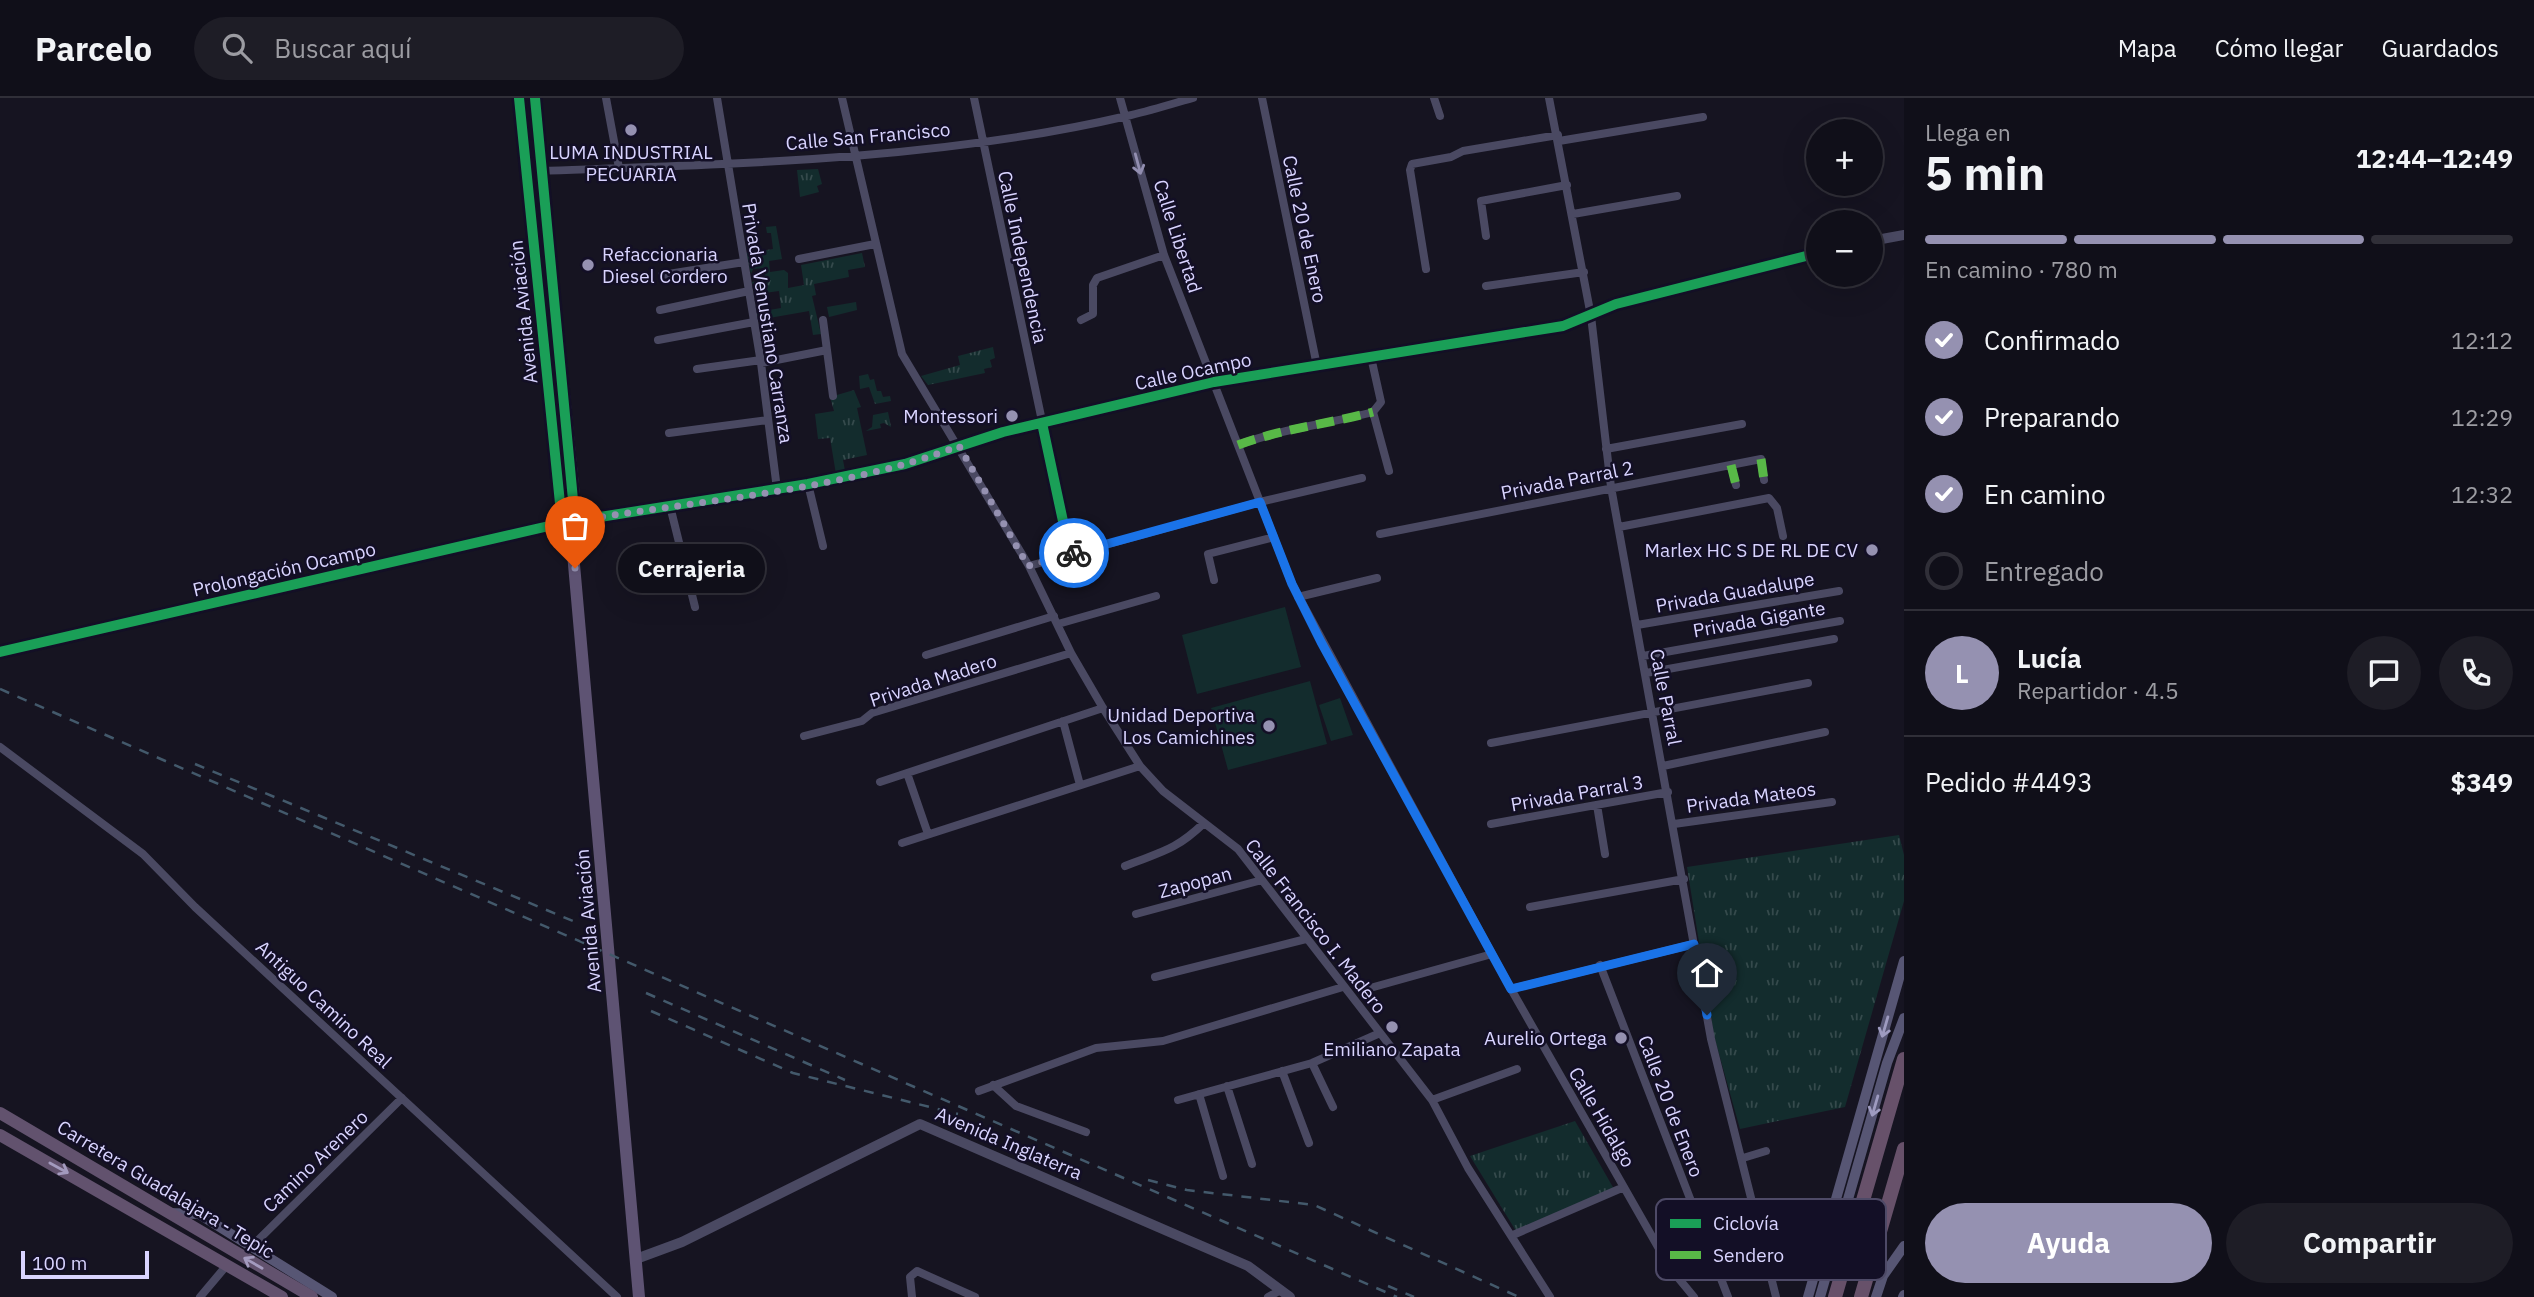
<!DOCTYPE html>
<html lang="es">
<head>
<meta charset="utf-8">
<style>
  :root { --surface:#100f19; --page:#1e1d26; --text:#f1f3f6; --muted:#9c9ca2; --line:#302f38; --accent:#9591b1 }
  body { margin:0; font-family:"IBM Plex Sans",sans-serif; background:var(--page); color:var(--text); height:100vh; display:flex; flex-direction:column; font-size:26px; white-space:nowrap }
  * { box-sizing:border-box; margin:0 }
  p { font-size:23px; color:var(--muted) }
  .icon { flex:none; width:38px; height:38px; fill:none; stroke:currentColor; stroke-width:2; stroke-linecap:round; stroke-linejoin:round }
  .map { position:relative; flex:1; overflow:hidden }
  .side { display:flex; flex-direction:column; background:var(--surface); width:630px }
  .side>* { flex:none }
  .controls { position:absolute; left:1806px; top:21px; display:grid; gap:14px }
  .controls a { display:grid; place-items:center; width:77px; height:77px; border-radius:50%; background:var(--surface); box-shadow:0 7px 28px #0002,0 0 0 2px var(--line); font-size:35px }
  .scale { position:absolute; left:21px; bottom:18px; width:128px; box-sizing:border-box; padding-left:7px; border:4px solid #d9d4ff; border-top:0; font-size:19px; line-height:24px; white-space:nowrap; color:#d9d4ff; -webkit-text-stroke:5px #130f26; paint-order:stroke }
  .pin { position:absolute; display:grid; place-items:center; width:60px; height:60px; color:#fff; margin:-72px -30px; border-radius:50% 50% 50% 0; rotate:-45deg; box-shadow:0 0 7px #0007 }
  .pin .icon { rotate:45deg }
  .courier { position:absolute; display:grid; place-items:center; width:70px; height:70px; margin:-35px; border:5px solid #1a73e8; border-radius:50%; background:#fff; color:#222; box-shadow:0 2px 9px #0007 }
  .bubble { position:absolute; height:49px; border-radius:24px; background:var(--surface); box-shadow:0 7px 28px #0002,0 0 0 2px var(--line); font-size:23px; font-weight:700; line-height:49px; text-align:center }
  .head em { font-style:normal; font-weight:700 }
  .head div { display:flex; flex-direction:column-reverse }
  .head { display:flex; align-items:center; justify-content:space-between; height:119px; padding:0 21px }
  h1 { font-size:46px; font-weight:700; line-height:52px }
  .bar { display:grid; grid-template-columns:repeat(4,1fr); gap:10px 7px; align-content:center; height:84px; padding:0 21px }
  .bar i { height:9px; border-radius:5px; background:var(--line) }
  .bar .selected { background:var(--accent) }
  .bar p { grid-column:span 4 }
  .line { display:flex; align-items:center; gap:18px; padding:0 21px; border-top:2px solid var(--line) }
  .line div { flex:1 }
  .round { display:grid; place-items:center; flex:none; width:74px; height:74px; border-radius:37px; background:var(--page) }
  ol { padding:0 21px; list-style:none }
  li { display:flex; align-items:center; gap:21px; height:77px }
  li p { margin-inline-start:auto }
  li .icon { padding:7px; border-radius:50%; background:var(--accent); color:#fff; stroke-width:4 }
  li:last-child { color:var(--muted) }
  li i { width:38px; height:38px; border:4px solid var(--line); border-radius:50% }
  .primary-button { display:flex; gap:14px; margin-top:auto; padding:14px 21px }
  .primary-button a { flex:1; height:80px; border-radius:42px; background:var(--accent); color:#fff; font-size:28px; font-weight:700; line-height:80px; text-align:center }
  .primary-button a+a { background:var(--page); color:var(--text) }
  header { display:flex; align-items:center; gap:42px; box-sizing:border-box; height:98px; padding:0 35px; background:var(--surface); border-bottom:2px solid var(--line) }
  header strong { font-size:33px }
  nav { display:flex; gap:38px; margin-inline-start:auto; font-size:24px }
  .search { width:490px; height:63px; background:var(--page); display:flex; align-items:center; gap:18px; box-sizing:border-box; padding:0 24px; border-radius:38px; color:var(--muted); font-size:26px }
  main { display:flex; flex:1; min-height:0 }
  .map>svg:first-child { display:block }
  .grass { fill:url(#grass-tufts) }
  .pitch { fill:#132c2d }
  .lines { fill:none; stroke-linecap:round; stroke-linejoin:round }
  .minor { stroke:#4a4962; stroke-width:8 }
  .tertiary { stroke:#4a4962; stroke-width:10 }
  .secondary { stroke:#575674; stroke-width:10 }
  .primary { stroke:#5e5373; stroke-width:12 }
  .trunk { stroke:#62526e; stroke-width:12 }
  .motorway { stroke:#67516a; stroke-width:14 }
  .rail { stroke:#43596b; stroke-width:2.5; stroke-dasharray:10 9; stroke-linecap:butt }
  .quiet { stroke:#58b947; stroke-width:9; stroke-dasharray:18 9; stroke-linecap:butt }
  .cycleway-casing { stroke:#130f26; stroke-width:15 }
  .cycleway { stroke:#1a9f57; stroke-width:10 }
  .oneway { stroke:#928eb0 }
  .oneway2 { stroke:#9e9bc0 }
  .oneway3 { stroke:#a39abe }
  .done { stroke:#9591b1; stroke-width:7; stroke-dasharray:0 12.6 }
  .route { stroke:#1a73e8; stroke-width:9 }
  .poi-dot { fill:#9591b1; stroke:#130f26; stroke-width:2.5 }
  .labels { text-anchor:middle; stroke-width:5; stroke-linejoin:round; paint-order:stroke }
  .street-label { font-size:19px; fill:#d9d4ff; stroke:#130f26 }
  .poi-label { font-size:19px; fill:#d9d4ff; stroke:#130f26; text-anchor:end }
  .key { fill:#130f26; stroke:#4e4a67; stroke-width:2 }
  .key-label { font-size:19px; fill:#d9d4ff }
</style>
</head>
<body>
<header>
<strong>Parcelo</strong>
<div class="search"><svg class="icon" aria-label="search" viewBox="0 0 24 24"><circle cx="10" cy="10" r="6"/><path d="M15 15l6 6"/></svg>Buscar aquí</div>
<nav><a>Mapa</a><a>Cómo llegar</a><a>Guardados</a></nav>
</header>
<main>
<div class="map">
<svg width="1904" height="1199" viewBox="0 0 1904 1199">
  <defs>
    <pattern id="grass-tufts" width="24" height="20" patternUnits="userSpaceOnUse" patternTransform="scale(1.75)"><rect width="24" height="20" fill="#132c2d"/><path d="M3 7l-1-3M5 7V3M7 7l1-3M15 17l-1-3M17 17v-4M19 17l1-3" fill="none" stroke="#354a4c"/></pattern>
  </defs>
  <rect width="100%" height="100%" fill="#161421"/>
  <!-- grass -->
  <path class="grass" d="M818 71 822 86 817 88 819 94 800 99 797 72Z
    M776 128 782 161 769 163 770 174 784 172 788 175V190L804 187 801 167 862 155 865 169 848 172 849 179 814 186 816 197 812 198 821 236 813 237 809 213 758 222 757 214 781 210 779 193 755 196 752 184 765 182 764 170 753 171 751 176 746 155 773 151 771 135H767L766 129Z
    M856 204 857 212 829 219 827 209Z
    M993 249 995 260 990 262 992 269 984 271 985 275 928 287 921 278 960 267 958 258Z
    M868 276 870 282 874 281 877 293H881L883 299 890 298 891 303 875 306 869 289 860 291 859 278Z
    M854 292 861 309 857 310 867 357 843 362 845 373 836 376 830 340 818 341 815 316 834 313 830 299Z
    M888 314 891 329 884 325 880 326 881 330 866 333 872 329 873 317Z
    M1899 737 1904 757V803L1845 1009 1740 1031 1714 938 1687 769Z
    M1575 1023 1614 1091 1516 1133 1470 1058Z"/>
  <!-- pitch -->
  <path class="pitch" d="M1285 509 1301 569 1197 596 1182 537Z
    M1310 583 1327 646 1228 672 1211 610Z
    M1340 600 1353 637 1331 643 1319 607Z"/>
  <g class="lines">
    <!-- minor -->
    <path class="minor" d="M606 0 619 70
      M717 0 761 265 777 391
      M842 0 902 256 1029 468 1071 555 1103 610 1140 668 1163 693 1238 751 1432 1002 1468 1070 1550 1199
      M974 0 1070 456
      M1120 0 1164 157 1292 486 1511 891 1670 1170 1694 1199
      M1262 0 1317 268
      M1434 0 1440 18
      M1549 0 1591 218 1611 389 1711 941 1776 1199
      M1559 43 1703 19
      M541 73C733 66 939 62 1127 18 1149 13 1171 6 1193 0
      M1573 116 1677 98
      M1486 138 1481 103 1567 87
      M799 161 875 146
      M1426 171 1410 72 1412 66 1451 59 1463 53 1558 37
      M662 177 744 164
      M1486 188 1584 174
      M660 212 749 193
      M823 222 833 298
      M1081 222 1093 216V187L1097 180 1164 157
      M658 242 754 224
      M1371 259 1381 304 1373 314 1389 373
      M761 265 827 252
      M697 271 761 262
      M669 335 768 322
      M1238 347C1281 331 1328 326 1373 314
      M1606 351 1742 326
      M1731 367 1736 387
      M808 386 823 448
      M670 408 695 509
      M1619 429 1769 400 1777 410 1783 438
      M1380 436 1761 361 1764 382
      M1029 468 1260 404 1362 380
      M1214 482 1208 456 1274 439
      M1298 499 1377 480
      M1058 526 1156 498
      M1637 527 1839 493
      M0 554 567 424
      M926 557 1054 518
      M1643 558 1840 523
      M1646 575 1834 541
      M1063 623 1080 687
      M804 638 862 623 872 615 1071 555
      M1491 645 1808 585
      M0 649 143 756 195 809 617 1199
      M1663 668 1825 634
      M907 675 928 736
      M880 684 1103 610
      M1597 707 1605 756
      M1491 726 1668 694
      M1674 726 1832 704
      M902 745 1140 668
      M1125 768C1160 754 1175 753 1204 725
      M1530 809 1684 781
      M1136 816 1262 782
      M1600 867 1728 1199
      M1155 879 1306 841
      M1511 891 1694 846
      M1363 892 1492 856
      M1312 965 1333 1009
      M1282 973 1309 1045
      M993 987 1016 1008 1086 1034
      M1227 988 1252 1066
      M979 993 1096 950 1163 943 1343 889
      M1199 996 1223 1078
      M1178 1002 1312 965 1380 935
      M1432 1002 1517 971
      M1743 1060 1766 1053
      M1513 1137 1624 1089
      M251 1149 402 1000
      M200 1199 227 1167
      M912 1199 910 1179 917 1173 975 1199
      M1268 1199 1281 1192"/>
    <!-- tertiary -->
    <path class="tertiary" d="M1871 143 1904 137
      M575 423 808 386 905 366 1003 334 1214 284 1563 228 1616 206 1818 155
      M636 1161 682 1144 920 1026 1248 1168 1290 1199"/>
    <!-- secondary -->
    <path class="secondary" d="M169 1115 199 1116 332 1199
      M1808 1199 1904 863
      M1820 1199 1887 965 1904 920
      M1876 1199 1883 1178 1904 1148
      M1903 1199 1904 1197"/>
    <!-- primary -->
    <path class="primary" d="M519 0 562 425 571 443
      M535 0 575 409 572 444 639 1199"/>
    <!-- trunk -->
    <path class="trunk" d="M0 1015 312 1199
      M0 1037 282 1199"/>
    <!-- motorway -->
    <path class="motorway" d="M1835 1199 1904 961
      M1861 1199 1904 1051"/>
    <!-- rail -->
    <path class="rail" d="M0 591 1397 1199
      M195 666 573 823
      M646 895 845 982
      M651 913 793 975 958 1016
      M1148 1082 1187 1092 1314 1107 1519 1199
      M1388 1188 1414 1199"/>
    <!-- quiet -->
    <path class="quiet" d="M1238 347C1281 331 1328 326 1373 314
      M1761 361 1764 382
      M1731 367 1736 387"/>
    <defs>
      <path id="cycleway" d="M519 0 562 425
        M535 0 575 423
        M1042 325 1070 456
        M0 554 562 425 808 386 905 366 1003 334 1214 284 1563 228 1616 206 1818 155"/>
    </defs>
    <!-- cycleway casing -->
    <use href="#cycleway" class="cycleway-casing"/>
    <!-- cycleway -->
    <use href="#cycleway" class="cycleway"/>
  </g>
  <!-- one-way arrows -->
  <defs><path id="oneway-shaft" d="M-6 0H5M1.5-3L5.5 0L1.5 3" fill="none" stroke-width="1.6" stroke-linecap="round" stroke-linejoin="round" transform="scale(1.75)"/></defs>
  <use class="oneway" href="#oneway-shaft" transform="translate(1138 66) rotate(75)"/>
  <g class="oneway2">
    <use href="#oneway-shaft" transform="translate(1885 929) rotate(106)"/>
    <use href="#oneway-shaft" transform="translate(1875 1008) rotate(106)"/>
  </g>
  <g class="oneway3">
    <use href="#oneway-shaft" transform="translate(59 1070) rotate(29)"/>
    <use href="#oneway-shaft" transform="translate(253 1165) rotate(-150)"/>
  </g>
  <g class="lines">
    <!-- done -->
    <path class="done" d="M575 470 572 444 575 423C696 403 846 392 959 348L1028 468 1074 455"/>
    <!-- route -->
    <path class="route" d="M1074 455 1260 404 1292 486 1321 544 1511 891 1694 846 1707 917"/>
  </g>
  <!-- markers -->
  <g class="poi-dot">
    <circle cx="631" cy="32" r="7"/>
    <circle cx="588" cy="167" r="7"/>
    <circle cx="1012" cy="318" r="7"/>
    <circle cx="1872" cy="452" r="7"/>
    <circle cx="1269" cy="628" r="7"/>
    <circle cx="1392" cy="929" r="7"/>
    <circle cx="1621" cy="940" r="7"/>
  </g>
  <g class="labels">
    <!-- street labels -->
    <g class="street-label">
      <text transform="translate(868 38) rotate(-5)" y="7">Calle San Francisco</text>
      <text transform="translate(1305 131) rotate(78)" y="7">Calle 20 de Enero</text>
      <text transform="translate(1178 138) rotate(72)" y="7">Calle Libertad</text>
      <text transform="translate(1023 159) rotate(78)" y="7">Calle Independencia</text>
      <text transform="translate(523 214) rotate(-96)" y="7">Avenida Aviación</text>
      <text transform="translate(768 225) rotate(81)" y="7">Privada Venustiano Carranza</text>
      <text transform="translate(1193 273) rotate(-12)" y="7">Calle Ocampo</text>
      <text transform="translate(1567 382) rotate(-11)" y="7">Privada Parral 2</text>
      <text transform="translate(284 471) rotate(-13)" y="7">Prolongación Ocampo</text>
      <text transform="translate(1735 494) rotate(-10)" y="7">Privada Guadalupe</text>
      <text transform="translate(1759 521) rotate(-10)" y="7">Privada Gigante</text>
      <text transform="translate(933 582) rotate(-18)" y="7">Privada Madero</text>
      <text transform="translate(1666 599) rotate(79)" y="7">Calle Parral</text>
      <text transform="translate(1577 695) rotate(-10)" y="7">Privada Parral 3</text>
      <text transform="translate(1751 699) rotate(-8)" y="7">Privada Mateos</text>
      <text transform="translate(1195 784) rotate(-15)" y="7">Zapopan</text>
      <text transform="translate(588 823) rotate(-95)" y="7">Avenida Aviación</text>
      <text transform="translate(1316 828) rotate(52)" y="7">Calle Francisco I. Madero</text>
      <text transform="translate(324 906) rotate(43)" y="7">Antiguo Camino Real</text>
      <text transform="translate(1671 1008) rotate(69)" y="7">Calle 20 de Enero</text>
      <text transform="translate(1602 1019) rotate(60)" y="7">Calle Hidalgo</text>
      <text transform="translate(1009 1045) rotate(23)" y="7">Avenida Inglaterra</text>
      <text transform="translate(315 1063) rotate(-44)" y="7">Camino Arenero</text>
      <text transform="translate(166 1091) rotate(31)" y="7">Carretera Guadalajara - Tepic</text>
    </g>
    <!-- poi labels -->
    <g class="poi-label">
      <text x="631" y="61" text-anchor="middle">LUMA INDUSTRIAL<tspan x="631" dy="22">PECUARIA</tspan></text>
      <text x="602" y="163" text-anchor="start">Refaccionaria<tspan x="602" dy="22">Diesel Cordero</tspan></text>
      <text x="998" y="325">Montessori</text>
      <text x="1858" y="459">Marlex HC S DE RL DE CV</text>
      <text x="1255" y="624">Unidad Deportiva<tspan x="1255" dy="22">Los Camichines</tspan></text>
      <text x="1607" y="947">Aurelio Ortega</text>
      <text x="1392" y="958" text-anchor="middle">Emiliano Zapata</text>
    </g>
  </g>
  <!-- legend -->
  <rect x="1656" y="1101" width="230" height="81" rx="10" class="key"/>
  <rect x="1670" y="1121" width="31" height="9" fill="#1a9f57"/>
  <rect x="1670" y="1153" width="31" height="8" fill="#58b947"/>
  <g class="key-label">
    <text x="1713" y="1132">Ciclovía</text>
    <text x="1713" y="1164">Sendero</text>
  </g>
</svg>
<div class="controls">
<a>+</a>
<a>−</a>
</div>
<div class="scale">100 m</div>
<div class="pin" style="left:575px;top:470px;background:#ea580c"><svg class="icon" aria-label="bag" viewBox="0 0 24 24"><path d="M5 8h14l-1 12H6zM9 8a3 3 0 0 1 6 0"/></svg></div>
<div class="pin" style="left:1707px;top:917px;background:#1f2937"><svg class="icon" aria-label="home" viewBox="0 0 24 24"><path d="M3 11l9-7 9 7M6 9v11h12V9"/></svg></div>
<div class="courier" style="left:1074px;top:455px"><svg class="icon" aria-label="bike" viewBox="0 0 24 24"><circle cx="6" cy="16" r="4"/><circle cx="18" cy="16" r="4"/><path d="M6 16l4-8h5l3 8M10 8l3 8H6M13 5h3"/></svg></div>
<div class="bubble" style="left:618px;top:446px;width:147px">Cerrajeria</div>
</div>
<section class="side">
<div class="head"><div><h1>5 min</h1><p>Llega en</p></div><em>12:44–12:49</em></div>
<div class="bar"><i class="selected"></i><i class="selected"></i><i class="selected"></i><i></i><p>En camino · 780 m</p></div>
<ol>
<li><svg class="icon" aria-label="check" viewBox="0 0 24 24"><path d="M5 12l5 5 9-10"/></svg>Confirmado<p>12:12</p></li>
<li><svg class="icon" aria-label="check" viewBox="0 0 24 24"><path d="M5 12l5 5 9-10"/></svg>Preparando<p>12:29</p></li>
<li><svg class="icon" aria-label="check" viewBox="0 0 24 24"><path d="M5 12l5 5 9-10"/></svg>En camino<p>12:32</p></li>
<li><i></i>Entregado</li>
</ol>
<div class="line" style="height:126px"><b class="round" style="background:var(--accent);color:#fff">L</b><div><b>Lucía</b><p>Repartidor · 4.5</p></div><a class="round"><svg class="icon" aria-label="chat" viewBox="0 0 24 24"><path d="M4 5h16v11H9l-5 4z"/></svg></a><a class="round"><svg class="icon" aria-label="phone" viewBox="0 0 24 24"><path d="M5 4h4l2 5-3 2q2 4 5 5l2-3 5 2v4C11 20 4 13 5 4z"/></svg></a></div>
<div class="line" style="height:91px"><div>Pedido #4493</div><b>$349</b></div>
<div class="primary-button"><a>Ayuda</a><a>Compartir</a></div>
</section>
</main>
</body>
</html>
